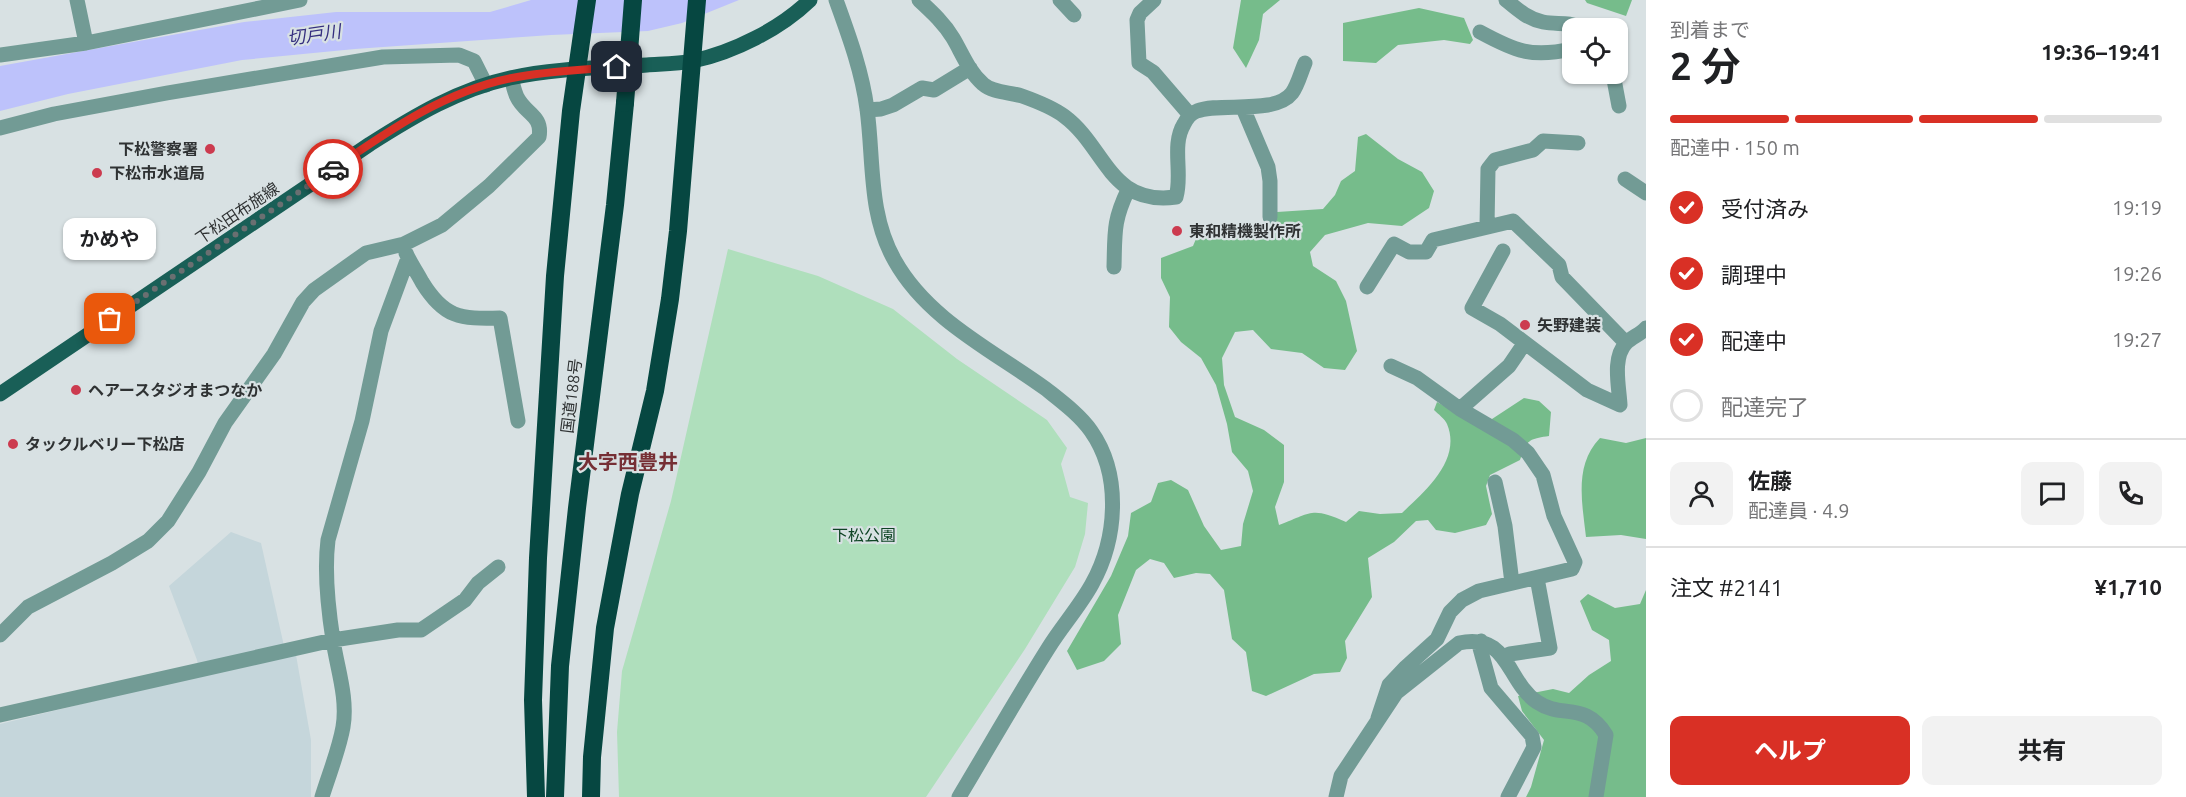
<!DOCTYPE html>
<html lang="ja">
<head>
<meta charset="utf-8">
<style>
  :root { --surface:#fff; --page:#f2f2f2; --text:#202124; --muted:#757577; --line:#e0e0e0; --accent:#d93025 }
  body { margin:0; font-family:Ubuntu,"Noto Sans JP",sans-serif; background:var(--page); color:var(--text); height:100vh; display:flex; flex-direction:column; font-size:22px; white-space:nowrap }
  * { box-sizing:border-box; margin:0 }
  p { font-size:20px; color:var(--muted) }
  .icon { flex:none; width:33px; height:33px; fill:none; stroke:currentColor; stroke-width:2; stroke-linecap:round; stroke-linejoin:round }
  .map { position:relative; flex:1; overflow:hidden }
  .panel { display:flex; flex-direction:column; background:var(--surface); width:540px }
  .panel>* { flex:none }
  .fabs { position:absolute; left:1562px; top:18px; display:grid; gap:12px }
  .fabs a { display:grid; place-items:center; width:66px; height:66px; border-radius:12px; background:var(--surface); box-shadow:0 2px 4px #0004; font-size:30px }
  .pin { position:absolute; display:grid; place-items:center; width:51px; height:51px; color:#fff; margin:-26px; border-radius:12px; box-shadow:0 3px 9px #0006 }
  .courier { position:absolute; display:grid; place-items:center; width:60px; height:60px; margin:-30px; border:4px solid #d93025; border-radius:50%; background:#fff; color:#222; box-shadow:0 2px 8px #0007 }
  .bubble { position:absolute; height:42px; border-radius:12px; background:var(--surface); box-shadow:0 2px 4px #0004; font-size:20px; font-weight:700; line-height:42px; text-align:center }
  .overview em { font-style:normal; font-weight:700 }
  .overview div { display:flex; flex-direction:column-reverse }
  .overview { display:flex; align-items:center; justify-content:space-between; height:102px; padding:0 24px }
  h1 { font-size:39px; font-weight:700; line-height:45px }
  .bar { display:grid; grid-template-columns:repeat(4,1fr); gap:9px 6px; align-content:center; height:72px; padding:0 24px }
  .bar i { height:8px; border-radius:4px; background:var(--line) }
  .bar .active { background:var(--accent) }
  .bar p { grid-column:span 4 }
  .line { display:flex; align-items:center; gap:15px; padding:0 24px; border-top:2px solid var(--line) }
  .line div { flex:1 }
  .round { display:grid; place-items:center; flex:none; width:63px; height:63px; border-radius:12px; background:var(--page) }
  ol { padding:0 24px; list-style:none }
  li { display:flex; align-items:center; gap:18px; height:66px }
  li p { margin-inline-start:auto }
  li .icon { padding:6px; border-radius:50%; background:var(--accent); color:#fff; stroke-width:4 }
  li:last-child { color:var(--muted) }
  li i { width:33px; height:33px; border:3px solid var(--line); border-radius:50% }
  .cta { display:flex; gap:12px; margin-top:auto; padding:12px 24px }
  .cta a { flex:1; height:69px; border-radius:12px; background:var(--accent); color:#fff; font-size:24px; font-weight:700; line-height:69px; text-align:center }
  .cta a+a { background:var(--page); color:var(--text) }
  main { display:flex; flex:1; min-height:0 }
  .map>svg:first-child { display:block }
  .built { fill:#c5d6db }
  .green { fill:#afdfbc }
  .forest { fill:#76bc8b }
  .water { fill:#bdc2fb }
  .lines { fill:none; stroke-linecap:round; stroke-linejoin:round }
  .minor { stroke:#729b95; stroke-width:15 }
  .major { stroke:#195f57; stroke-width:15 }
  .highway { stroke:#064741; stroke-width:18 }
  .highway-bridge { stroke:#064741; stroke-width:18 }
  .done { stroke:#6a6f71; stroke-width:6; stroke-dasharray:0 10.8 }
  .route { stroke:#d93025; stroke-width:8 }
  .poi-dot { fill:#cc3b4f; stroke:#d8e1e3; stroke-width:2 }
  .labels { text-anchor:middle; stroke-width:4.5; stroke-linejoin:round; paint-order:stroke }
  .poi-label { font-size:16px; font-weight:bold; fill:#2f3233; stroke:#d8e1e3; text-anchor:start }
  .street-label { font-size:16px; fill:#2f3233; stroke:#d8e1e3 }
  .park-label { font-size:16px; fill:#0e4424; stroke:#d8e1e3 }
  .water-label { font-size:18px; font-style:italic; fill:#352f7f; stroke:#d8e1e3 }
  .quarter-label { font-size:20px; font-weight:bold; fill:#762f35; stroke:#d8e1e3 }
</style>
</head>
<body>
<main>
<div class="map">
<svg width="1646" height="797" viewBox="0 0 1646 797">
  <rect width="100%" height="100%" fill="#d8e1e3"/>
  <!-- built -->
  <path class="built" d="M231 532 261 543 286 655H296L311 740V797H0V724L200 675 197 660 169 586Z"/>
  <!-- green -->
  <path class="green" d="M728 249 818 276 893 309 957 359 1047 420 1067 448 1061 464 1070 497 1088 503 1085 534 1075 567 1025 649 926 797H619L617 732 622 671 671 501Z"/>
  <!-- forest -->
  <path class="forest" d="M1241 0H1280L1263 14 1259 40 1246 68 1233 48Z
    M1585 0H1632L1626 16 1587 3Z
    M1419 8 1464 18 1473 40 1470 44 1444 40 1398 45 1376 63 1343 61V23Z
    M1366 134 1398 159 1422 172 1434 191 1429 208 1402 226 1368 223 1325 235 1310 252 1313 266 1336 281 1346 301 1357 351 1345 370 1324 368 1302 353 1271 349 1253 330 1235 332 1222 358 1224 385 1235 417 1264 430 1284 445V482L1275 507 1279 525C1311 513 1311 506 1346 522L1359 511 1380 514 1402 513C1425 491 1462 460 1447 424 1445 419 1438 414 1434 410L1437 402 1462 416 1492 419 1524 398 1539 401 1551 412 1549 436C1528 439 1527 440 1520 460L1490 475 1486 486 1492 514 1486 525 1455 533 1436 530 1428 520 1416 521 1394 542 1368 558 1372 597 1345 641 1347 658 1340 672 1314 674 1266 696 1252 691 1246 652 1232 639 1224 590 1210 574 1196 573 1174 578 1164 563 1150 559 1136 570 1118 615 1121 644 1104 661 1077 670 1067 651 1111 576 1128 536 1131 513 1151 502 1158 483 1171 480 1188 490 1204 526 1221 550 1241 546 1243 524 1253 491 1248 471 1232 452 1227 424 1216 385 1201 358 1181 342 1169 327 1170 297 1161 278V258L1193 246 1198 234 1221 227 1240 234 1257 230 1277 212 1323 209 1335 195 1341 181 1355 171 1358 137Z
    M1600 438 1626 443 1646 438V539L1621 535 1586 537C1582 502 1574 465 1600 438Z
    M1646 590V797H1526L1531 787 1544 740 1522 711 1518 696 1553 689 1569 693 1589 675 1611 661 1609 640 1592 630 1580 601 1588 594 1615 608 1640 604Z"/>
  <!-- water -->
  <path class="water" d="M531 0H739L682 23 648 31 551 35 355 49 242 60 68 94 0 111V66L244 22 336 12H490Z"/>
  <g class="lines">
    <!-- minor -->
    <path class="minor" d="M77 0 86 43
      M836 0C849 36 862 71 867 109 874 161 868 214 895 261 928 320 994 351 1046 389 1061 401 1080 415 1091 431 1122 475 1117 539 1092 584 1080 606 1062 626 1049 647 1018 696 989 747 959 797
      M919 0C932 12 944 23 953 38 962 53 969 72 983 84 993 93 1010 92 1022 96 1036 101 1052 107 1064 116 1106 147 1109 206 1176 197 1183 174 1171 145 1184 124 1187 118 1191 113 1197 111 1220 102 1275 115 1292 93 1298 85 1301 72 1305 63
      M1060 0 1074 15
      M1154 0 1140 13 1137 20 1139 63 1153 72 1190 115
      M1506 0C1518 10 1528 19 1543 22 1557 25 1568 21 1581 28
      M1480 32C1515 51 1531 58 1572 49
      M0 55 86 43 300 0
      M1613 74 1619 106
      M1243 108 1268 167 1270 181V217
      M867 110 881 109 893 105 922 88 934 90 970 68
      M0 128 54 114 167 93 383 57 459 55 474 61 486 85
      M1625 179 1646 193
      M1487 226 1488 169 1495 160 1533 150 1543 141 1578 143
      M1503 251 1472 308 1500 324 1587 390 1620 405C1619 386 1612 358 1626 343 1632 337 1641 334 1646 328
      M406 253C410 263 417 272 422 282 444 318 460 319 500 318L518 421
      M1114 267C1115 233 1113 221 1128 190
      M1367 287 1394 244 1409 252H1426L1433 240 1513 221 1559 265 1562 277 1626 343
      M1460 409 1509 366 1524 344
      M1495 482 1505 526 1512 583
      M0 635 28 607 112 563 148 541 168 521 199 472 225 423 274 354 303 302 314 290 366 253 404 244 442 225 489 186 539 137C543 115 525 114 517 97 514 91 513 84 511 78
      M1481 641 1480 648 1491 688 1532 736 1534 747 1508 797
      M1503 657 1510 654 1550 648 1537 578
      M0 715 333 640 398 630H421L465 600 478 583 498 567
      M1378 718 1389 685 1406 667 1437 639 1450 612 1462 600 1479 591 1572 569 1575 562 1554 516 1543 475 1528 453 1513 440 1460 409 1417 378 1391 366
      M322 797C329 774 339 750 343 727 348 698 337 668 333 640 328 608 324 572 328 540L362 421 381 331 408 258
      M1336 797 1341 776 1396 693 1459 643C1509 632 1506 681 1537 702 1562 719 1585 701 1606 735L1596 797"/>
    <!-- major -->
    <path class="major" d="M0 394 370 144C414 116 459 89 510 78 555 68 602 68 647 65 662 64 678 64 693 61 734 52 780 29 810 0"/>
    <!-- highway -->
    <path class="highway" d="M536 797 533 700 538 558 555 276 571 111 587 0
      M555 797 560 666 577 508 615 205 625 103
      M591 797 592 757 605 628 630 494 655 391 670 299 678 231 697 0"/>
    <!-- highway-bridge -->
    <path class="highway-bridge" d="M625 103 633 0"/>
  </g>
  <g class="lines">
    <!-- done -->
    <path class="done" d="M110 319 333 169"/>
    <!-- route -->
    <path class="route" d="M333 169C388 131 445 91 512 78 546 71 582 70 617 67"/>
  </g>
  <!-- markers -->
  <g class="poi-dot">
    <circle cx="210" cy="149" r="6"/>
    <circle cx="97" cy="173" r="6"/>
    <circle cx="1177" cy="231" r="6"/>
    <circle cx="1525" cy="325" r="6"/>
    <circle cx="76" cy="390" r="6"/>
    <circle cx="13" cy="444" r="6"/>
  </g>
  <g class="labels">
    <!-- poi labels -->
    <g class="poi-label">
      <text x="198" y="155" text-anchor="end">下松警察署</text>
      <text x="109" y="179">下松市水道局</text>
      <text x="1189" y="237">東和精機製作所</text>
      <text x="1537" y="331">矢野建装</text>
      <text x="88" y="396">ヘアースタジオまつなか</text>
      <text x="25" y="450">タックルベリー下松店</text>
    </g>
    <!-- street labels -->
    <g class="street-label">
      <text transform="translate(237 213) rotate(-34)" y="6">下松田布施線</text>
      <text transform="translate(571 396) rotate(-83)" y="6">国道188号</text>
    </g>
    <!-- park labels -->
    <g class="park-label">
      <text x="864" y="541">下松公園</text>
    </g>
    <!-- water labels -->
    <g class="water-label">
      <text transform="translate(314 35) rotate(-8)" y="6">切戸川</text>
    </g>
    <!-- quarter labels -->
    <g class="quarter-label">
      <text x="628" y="469">大字西豊井</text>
    </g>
  </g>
</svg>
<div class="fabs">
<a><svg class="icon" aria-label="locate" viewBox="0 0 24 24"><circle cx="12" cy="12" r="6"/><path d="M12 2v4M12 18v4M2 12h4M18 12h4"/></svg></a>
</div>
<div class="pin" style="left:110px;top:319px;background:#ea580c"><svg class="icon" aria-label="bag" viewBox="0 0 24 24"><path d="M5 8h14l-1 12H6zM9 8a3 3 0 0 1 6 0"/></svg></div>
<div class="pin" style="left:617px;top:67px;background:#1f2937"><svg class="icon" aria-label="home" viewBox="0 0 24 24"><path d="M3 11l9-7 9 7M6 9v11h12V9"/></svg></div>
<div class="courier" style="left:333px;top:169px"><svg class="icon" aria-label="car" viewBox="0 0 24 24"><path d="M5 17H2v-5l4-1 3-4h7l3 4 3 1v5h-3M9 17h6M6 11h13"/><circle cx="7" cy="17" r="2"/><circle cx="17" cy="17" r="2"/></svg></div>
<div class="bubble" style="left:63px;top:218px;width:93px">かめや</div>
</div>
<section class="panel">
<div class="overview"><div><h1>2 分</h1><p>到着まで</p></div><em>19:36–19:41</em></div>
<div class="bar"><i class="active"></i><i class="active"></i><i class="active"></i><i></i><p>配達中 · 150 m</p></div>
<ol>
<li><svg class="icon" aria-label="check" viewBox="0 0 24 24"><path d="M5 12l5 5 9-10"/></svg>受付済み<p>19:19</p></li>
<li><svg class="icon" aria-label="check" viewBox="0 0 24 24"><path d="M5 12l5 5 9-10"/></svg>調理中<p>19:26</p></li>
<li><svg class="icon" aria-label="check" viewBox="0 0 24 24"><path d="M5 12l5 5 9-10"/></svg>配達中<p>19:27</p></li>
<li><i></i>配達完了</li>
</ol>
<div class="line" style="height:108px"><a class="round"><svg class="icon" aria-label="person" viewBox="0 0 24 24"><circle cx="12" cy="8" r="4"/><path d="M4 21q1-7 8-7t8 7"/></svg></a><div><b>佐藤</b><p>配達員 · 4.9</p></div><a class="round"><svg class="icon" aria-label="chat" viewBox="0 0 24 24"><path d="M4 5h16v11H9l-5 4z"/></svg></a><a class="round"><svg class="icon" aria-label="phone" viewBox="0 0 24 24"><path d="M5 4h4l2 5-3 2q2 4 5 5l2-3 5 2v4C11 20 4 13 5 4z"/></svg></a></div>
<div class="line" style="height:78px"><div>注文 #2141</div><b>¥1,710</b></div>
<div class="cta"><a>ヘルプ</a><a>共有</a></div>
</section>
</main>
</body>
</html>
